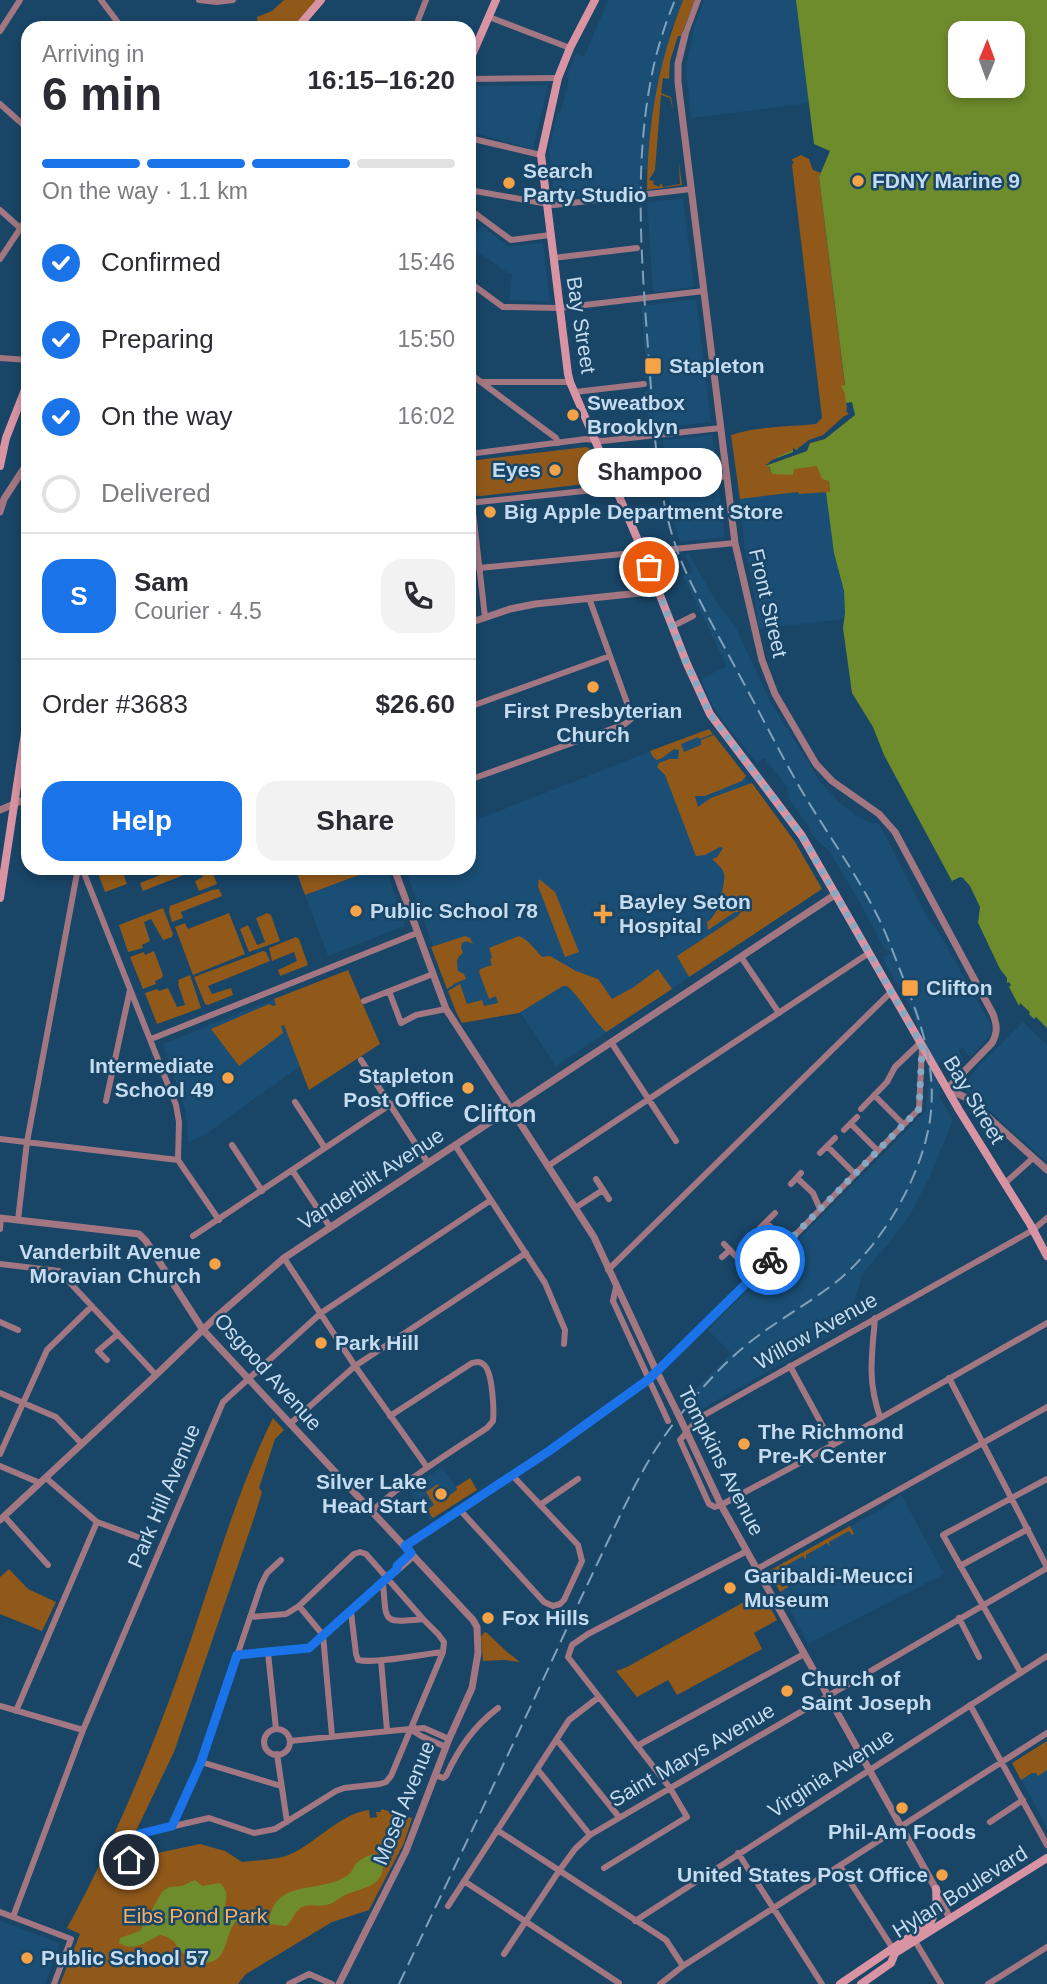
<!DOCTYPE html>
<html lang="en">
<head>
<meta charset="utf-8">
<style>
  :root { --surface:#fff; --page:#f2f2f3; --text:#2b2b33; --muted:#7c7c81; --line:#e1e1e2; --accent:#1a73e8 }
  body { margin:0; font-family:Helvetica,sans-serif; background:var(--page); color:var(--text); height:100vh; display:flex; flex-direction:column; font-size:26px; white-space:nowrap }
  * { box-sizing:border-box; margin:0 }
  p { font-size:23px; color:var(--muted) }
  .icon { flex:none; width:38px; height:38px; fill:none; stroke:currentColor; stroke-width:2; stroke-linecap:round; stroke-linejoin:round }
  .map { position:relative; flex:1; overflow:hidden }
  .panel { position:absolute; left:21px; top:21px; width:455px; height:854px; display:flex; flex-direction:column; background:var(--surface); border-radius:21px; box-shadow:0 4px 10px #0003 }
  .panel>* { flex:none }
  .needle { width:46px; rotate:1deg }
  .tools { position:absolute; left:948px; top:21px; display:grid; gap:14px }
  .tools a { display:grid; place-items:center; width:77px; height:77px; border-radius:14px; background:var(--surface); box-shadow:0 4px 10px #0003; font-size:35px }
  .pin { position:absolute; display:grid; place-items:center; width:60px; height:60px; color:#fff; margin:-30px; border:4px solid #fff; border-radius:50%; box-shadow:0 2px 7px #0007 }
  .courier { position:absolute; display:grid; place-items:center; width:70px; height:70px; margin:-35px; border:5px solid #1a73e8; border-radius:50%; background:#fff; color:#222; box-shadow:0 2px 9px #0007 }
  .bubble { position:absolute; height:49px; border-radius:21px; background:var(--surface); box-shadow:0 4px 10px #0003; font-size:23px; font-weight:600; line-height:49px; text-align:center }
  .head em { font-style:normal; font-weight:600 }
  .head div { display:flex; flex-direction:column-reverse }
  .head { display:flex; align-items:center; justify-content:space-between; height:119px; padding:0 21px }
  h1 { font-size:46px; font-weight:600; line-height:52px }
  .bar { display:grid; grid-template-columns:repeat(4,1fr); gap:10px 7px; align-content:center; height:84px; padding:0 21px }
  .bar i { height:9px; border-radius:5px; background:var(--line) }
  .bar .selected { background:var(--accent) }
  .bar p { grid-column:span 4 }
  .line { display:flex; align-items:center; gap:18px; padding:0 21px; border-top:2px solid var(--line) }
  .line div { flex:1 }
  .round { display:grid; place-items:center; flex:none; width:74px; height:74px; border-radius:21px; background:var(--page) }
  ol { padding:0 21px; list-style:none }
  li { display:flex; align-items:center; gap:21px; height:77px }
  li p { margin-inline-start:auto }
  li .icon { padding:7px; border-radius:50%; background:var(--accent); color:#fff; stroke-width:4 }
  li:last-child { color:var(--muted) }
  li i { width:38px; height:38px; border:4px solid var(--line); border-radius:50% }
  .primary-button { display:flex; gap:14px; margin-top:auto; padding:14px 21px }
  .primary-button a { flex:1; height:80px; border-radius:21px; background:var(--accent); color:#fff; font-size:28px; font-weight:600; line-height:80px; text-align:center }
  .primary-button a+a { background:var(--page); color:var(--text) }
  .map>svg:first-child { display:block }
  .built { fill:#1a4e75 }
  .green { fill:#90591a }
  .water { fill:#6f8c2c; fill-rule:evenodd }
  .pier { fill:#194566 }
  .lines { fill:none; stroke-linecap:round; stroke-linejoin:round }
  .stream { stroke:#6f8c2c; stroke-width:2 }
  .minor { stroke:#a37781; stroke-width:6 }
  .tertiary { stroke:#a37781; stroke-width:7 }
  .secondary { stroke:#d994a4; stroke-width:8 }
  .rail { stroke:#81a1ba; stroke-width:2; stroke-dasharray:14 7; stroke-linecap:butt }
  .tertiary-bridge { stroke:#a37781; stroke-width:7 }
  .done { stroke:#89a7c0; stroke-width:7; stroke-dasharray:0 12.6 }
  .route { stroke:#1a73e8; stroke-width:9 }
  .poi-dot { fill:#f6a247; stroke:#194566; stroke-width:2.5 }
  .labels { text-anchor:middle; stroke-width:5; stroke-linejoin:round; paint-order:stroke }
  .poi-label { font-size:21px; font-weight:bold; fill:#c5dcf0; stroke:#194566; text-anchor:start }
  .street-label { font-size:21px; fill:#c5dcf0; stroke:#194566 }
  .park-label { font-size:21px; fill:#f7ae64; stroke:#194566 }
  .neighbourhood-label { font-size:23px; font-weight:bold; fill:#c5dcf0; stroke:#194566 }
</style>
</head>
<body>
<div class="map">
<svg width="1047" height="1984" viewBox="0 0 1047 1984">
  <rect width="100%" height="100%" fill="#194566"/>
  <!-- built -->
  <path class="built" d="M608 0H683L671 30 651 132 649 165 648 169H640L639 189 554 200 549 150 557 114 561 112 569 78 566 77 576 54 584 57Z
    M704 0H796L809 103 691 118 686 68 694 27Z
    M548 85 533 149 469 131V109L473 96V86Z
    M683 198 694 287 653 292 647 203Z
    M482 226 508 246 543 243 550 302 509 300 512 273H508L474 249 477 245 472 240Z
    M696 299 711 422 649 429 645 391 649 389 648 378H644L643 366 646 365 641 306Z
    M712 435 717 469 666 475 663 440Z
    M718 484 725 537 680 542 672 517 668 491Z
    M798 492 800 494 826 492 834 553 844 591 845 613 843 619 759 629 751 575 745 553 740 499Z
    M689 554 717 603 735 626 771 703 820 781 838 801 855 815 871 823H879L926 915 941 936 989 1021 991 1028 989 1037 971 1056 968 1055 963 1047 959 1050 964 1061 950 1073 942 1062 939 1063 940 1098 953 1120 930 1176 910 1215 890 1242 863 1273 849 1318 852 1323 688 1417 681 1404 731 1353 708 1330 926 1111 929 1080 926 1055 912 1010 882 957 891 954 890 950 886 951 859 901 829 851 815 838 809 830 810 828 788 798 790 797 787 791 788 788 764 758 757 763 723 722 711 703 701 679 727 666 683 576 693 572 685 555Z
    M709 729 795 842 822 889 556 1066 520 1012 464 1022 457 1012 405 868H469V823L671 743Z
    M378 868H386L405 926 328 956 305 895Z
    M274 999 300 1066 206 1134 188 1142 187 1123 184 1106 163 1044Z
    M1023 1022 1047 1045V1162L965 1089 968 1081 976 1069Z
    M442 1467 456 1487 470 1478 477 1490 430 1520 408 1490Z
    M901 1494 944 1574 808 1644 769 1571 882 1509Z
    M1047 1741V1827L1012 1763Z
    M0 1921 60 1943 45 1984H0Z"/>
  <!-- green -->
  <path class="green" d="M284 0H318L295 28H258L257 17 272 11Z
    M683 0H695L681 36H678L670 61 669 79 663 78 661 93 671 97 673 110 670 98 661 95 655 170 649 180 654 181 653 184 659 187 661 183 663 187 680 184 679 163 682 185 647 190C648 121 658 64 683 0Z
    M801 155 809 159 813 170 821 173 819 177 845 386H842L855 415V443C829 447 787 447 766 465L769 466 770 471 794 469 807 451 829 481 830 492 799 494 798 492 740 499 731 435C758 426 788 427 816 424L822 418 792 165 794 162 791 160Z
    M586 447 589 448 601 477 594 483 481 496 469 495V461Z
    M709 729 713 734 700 739 698 737 681 744 684 752 701 745V740L714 735 746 776 742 781 705 796H695L698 807 711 798 752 783 795 842 822 889 689 977 677 956 738 916 741 912H735L708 930 707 922C715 917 717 908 722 901 720 891 728 878 722 869 719 865 715 862 712 859L717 857 723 848 720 847 705 855 696 856 665 775 657 767 659 763 669 759H678L679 750 674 749 662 758 657 760 653 757 650 751Z
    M96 868H121L127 884 105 892Z
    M178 868H211L217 884 199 891 195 881 203 877 199 869 143 891 140 883Z
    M295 868H378L305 895Z
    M539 879 555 892 579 952 565 957 538 886Z
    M219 889 222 896 181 912 183 918 172 922 169 912 170 906 212 890Z
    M163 908 173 934 172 937 163 940 151 919 144 922 150 941 142 945 143 948 128 952 119 925Z
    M229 913 245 954 193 975 175 927 185 923 188 929Z
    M267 913 271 915 280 941 249 952 240 929 248 925 257 945 265 942 256 918Z
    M465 936 470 938 473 944 467 941 462 943 461 948 463 953C455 959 457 963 458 971L464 974 466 979 456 983 447 989 431 947Z
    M519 936C530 941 534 949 542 957L550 956 576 971 598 979 612 999 634 987 658 969 672 989 606 1032C591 1018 582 999 567 986H563L519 1013 462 1023 456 1012 448 991 460 984 467 1004 482 1000 484 1006 498 1003 496 996 489 999 479 972 480 969 492 965 490 960 492 957 489 948Z
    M296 937 299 939 308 965 280 976 278 970 297 961 294 952 272 961 269 948Z
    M154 951 163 975 162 978 155 981 156 984 143 989 130 957 144 952 145 955Z
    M263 951 266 952 270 961 208 986 212 994 231 988 233 995 208 1005 205 1004 194 977Z
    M348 970 380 1044 309 1090 284 1025 281 1026 283 1033 239 1066 211 1029 269 1004 273 1006 276 1005 274 999Z
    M190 975 201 1008 157 1024 145 993 157 989 159 991 168 988 177 1007 185 1005 178 984 179 983 178 980Z
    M273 1418 284 1430 275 1439 259 1488 262 1492 255 1515 174 1752 120 1864 129 1872 148 1855 200 1844 225 1851 242 1862C256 1860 273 1860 286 1856 312 1847 340 1813 369 1810L370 1818 377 1817 376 1812H381V1809L412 1818 404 1843 369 1910 332 1922 246 1974 238 1984H60L80 1934 67 1928C111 1848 146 1764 177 1679 209 1592 232 1501 273 1418Z
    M470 1478 477 1490 433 1518 427 1510 434 1505 426 1492 438 1484 447 1497 457 1490 456 1487Z
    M850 1526 854 1534 852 1535 849 1531 829 1542 830 1547 827 1543 806 1555V1560L803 1556 780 1569 782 1575 778 1578 782 1587 787 1585 788 1587 780 1592 769 1571Z
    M9 1569 28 1589 56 1602 42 1631 0 1614V1577Z
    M762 1592 777 1620 754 1633 762 1649 677 1695 668 1680 637 1697 616 1671 627 1667Z
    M485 1632 487 1633 506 1651 520 1662 504 1660 483 1661 481 1636Z
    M1047 1741V1770L1038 1776 1036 1773H1032L1021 1780 1012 1763Z"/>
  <!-- water -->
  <path class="water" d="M796 0H1047V1028L1036 1017 1034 1019 1029 1014 1030 1012 1020 1003 1019 1006 1009 987 1011 985 1009 982 1007 983V978L1000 969 978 923 968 886 958 880 953 883 884 755 873 727 852 693 843 628 845 613 844 591 834 553 826 492H830L829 481 822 479 817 466 794 469 793 475 772 474 769 466H765C780 452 804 447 822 439 834 433 842 421 855 415L846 407 845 393 841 386 845 385 819 177 830 151 814 144ZM961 33H1013V86H961Z
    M374 1854 382 1857C388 1886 365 1887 345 1895 339 1898 333 1904 326 1905 319 1907 311 1904 304 1906 295 1909 293 1921 286 1926L269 1924C273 1878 316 1894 345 1877 351 1874 352 1870 355 1865 360 1859 367 1856 374 1854Z
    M195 1880 202 1886 220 1883C231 1894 224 1899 225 1914L236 1917 238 1920C226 1929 229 1949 217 1959 204 1968 186 1959 178 1947 174 1943 176 1942 170 1939 167 1936 164 1936 160 1935 146 1941 135 1953 119 1943L120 1938 140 1931 162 1892 169 1887 182 1886Z"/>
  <!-- pier -->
  <path class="pier" d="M852 402 855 415 825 439 810 443 807 451 765 466 772 460 793 452V448L796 450 809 440 823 435 843 417 849 414 846 411 847 409 846 403Z
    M960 877 963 878 970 886 980 907 978 923 994 958 975 924 970 905 963 897 964 888 958 884 955 886 952 881Z"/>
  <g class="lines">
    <!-- stream -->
    <path class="stream" d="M238 1920 269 1922"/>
    <!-- minor -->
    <path class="minor" d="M101 0 122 28
      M199 0 217 2 233 0
      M489 17 570 48
      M415 28 426 0
      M0 31 20 0
      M685 35 698 0
      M469 79 558 78
      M0 104 28 129
      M469 138 541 155
      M469 190 554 205 691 189
      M469 209 511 240 550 235
      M0 210 28 235
      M553 258 637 248
      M0 259 28 217
      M469 282 503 307 559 308 704 291
      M0 358 28 360
      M469 373 556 438 558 443
      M482 382H570
      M575 392 644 384
      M469 454 586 439 602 441 721 428
      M469 503 727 476
      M472 503 485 617
      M479 568 735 543
      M673 626 693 616
      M469 707 610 656
      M469 780 625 724 631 719V714L589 598
      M82 868 176 1105 179 1122 178 1160
      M741 957 779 1013
      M389 991 401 1023 416 1015 446 1009
      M364 1001 433 974
      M151 1039 417 933
      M611 1042 676 1141
      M361 1060 428 1163
      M874 1095 903 1124
      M106 1101 130 990
      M295 1102 325 1148
      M861 1109 887 1082 895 1067 920 1043
      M851 1124 878 1151
      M844 1130 857 1117
      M0 1139 178 1160
      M232 1145 262 1191
      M455 1145 545 1283 565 1330 564 1344
      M827 1146 855 1174
      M820 1153 835 1138
      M178 1160 219 1220
      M548 1166 869 953
      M292 1170 330 1227
      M797 1178 813 1193 820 1209
      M596 1179 609 1199
      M791 1184 801 1173
      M1004 1184 1033 1158
      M575 1208 603 1190
      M1047 1218 1033 1230 699 1418 680 1440 709 1504 715 1507 721 1505 833 1445 1047 1323
      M18 1220 27 1142 78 868
      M766 1222 787 1243
      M760 1228 775 1213
      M0 1229 1 1218
      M193 1236 391 1104
      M724 1244 755 1276
      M722 1257 730 1250
      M284 1258 355 1366 427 1467
      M0 1264 59 1271 156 1375
      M608 1270 891 992
      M616 1287 613 1301 668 1421
      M875 1318C872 1356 867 1379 880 1417
      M0 1322 18 1330
      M107 1360 98 1351 118 1334
      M790 1366 833 1445
      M949 1378 1047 1567
      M0 1393 56 1417 82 1444
      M291 1423 355 1366 526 1253
      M0 1454 47 1350 92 1306
      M0 1466 40 1483
      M46 1478 97 1522 146 1540
      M540 1505 578 1479
      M460 1510 544 1602 553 1606 560 1604 564 1600 582 1561 578 1545 512 1475
      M372 1511C407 1479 447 1454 487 1428L493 1421C494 1411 493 1370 483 1364 479 1361 477 1362 472 1363L390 1416
      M4 1516 48 1565
      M405 1546 549 1451 649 1379 755 1276 919 1109 922 1048
      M960 1566 1028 1529
      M397 1569V1566L411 1553
      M757 1569 1047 1407
      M383 1584C387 1623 381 1623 423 1619
      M299 1606 323 1635 332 1736
      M351 1612 356 1654 358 1660C375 1664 424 1654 443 1652
      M959 1618 979 1657
      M268 1653 276 1729
      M238 1655 309 1648 414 1556
      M381 1660 387 1730
      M1021 1673 943 1535 1047 1479
      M970 1705 1047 1845
      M0 1706 83 1730
      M16 1711 97 1522
      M264 1742a13 13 0 1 1 26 0a13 13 0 1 1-26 0Z
      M557 1740 619 1817
      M290 1741 410 1729
      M637 1746 804 1654
      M446 1747 421 1736 410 1729 424 1728 449 1739
      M277 1754 287 1822
      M201 1762 281 1786
      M538 1770 590 1835
      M435 1775 443 1778 446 1776C459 1748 473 1727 498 1708
      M990 1822 1023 1800
      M172 1826 201 1762 261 1585 267 1573 281 1560
      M497 1830 666 1940 683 1966
      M738 1853 822 1984
      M129 1860 130 1853 139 1834 209 1818 254 1833 275 1829 336 1791 344 1788 380 1784 386 1782 391 1776 443 1652 444 1642 438 1634 423 1619 366 1554 360 1552 354 1554 299 1606 286 1614 250 1617
      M840 1866 893 1949
      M604 1868 687 1817 670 1788 568 1657 572 1645 588 1634 747 1551
      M464 1881 619 1983
      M448 1906 569 1720 599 1697
      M0 1912 71 1939 54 1984
      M13 1917 83 1730 223 1402 321 1313 491 1200
      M635 1921 1047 1656
      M915 1941 941 1984
      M504 1954 559 1871 575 1849 590 1835 1047 1568
      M289 1984 309 1974 332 1984
      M660 1984 683 1966 1047 1733
      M988 1984 1047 1947"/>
    <!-- tertiary -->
    <path class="tertiary" d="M685 35 678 64V82L735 543 762 660 775 694 816 764 832 781 879 814 895 832 993 1014C997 1025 998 1032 992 1043L947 1089 967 1098 1047 1170
      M0 512 4 499 28 462
      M469 623 510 609 535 604 659 591
      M0 810 28 798
      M394 868 446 1009 594 1237 654 1366
      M0 1218 139 1234 146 1241 203 1330 445 1590 473 1620 477 1627 478 1653 472 1688 449 1739 406 1851 339 1984
      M660 1378 677 1412
      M689 1437 721 1505 936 1889 950 1919
      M0 1520 156 1375 215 1318 284 1258 836 894"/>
    <!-- secondary -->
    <path class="secondary" d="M595 0 570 48 558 78 541 155 568 374 570 382 643 552 687 664 710 714 802 836 959 1110 1030 1224 1047 1256
      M297 28 321 0
      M469 62 496 0
      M0 466 6 438 28 382
      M0 898 28 713
      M840 1984 930 1923C937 1911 937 1902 936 1889
      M861 1984 891 1963 895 1953 1047 1858"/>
    <!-- rail -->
    <path class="rail" d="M399 1984C453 1870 508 1756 561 1641 580 1600 599 1560 618 1520 634 1486 651 1453 674 1423 696 1394 721 1365 750 1342 779 1319 812 1302 841 1278 883 1242 919 1180 929 1126 938 1076 924 1030 906 985 896 961 888 936 876 913 852 866 820 824 795 779 777 747 760 713 742 680 723 644 703 609 686 572 658 511 655 441 650 375 643 276 632 172 652 74 657 49 665 24 675 0"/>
    <!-- tertiary-bridge -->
    <path class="tertiary-bridge" d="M654 1366 660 1378
      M677 1412 689 1437"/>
  </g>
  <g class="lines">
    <!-- done -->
    <path class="done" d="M649 567 687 664 710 714 802 836 920 1042 922 1048 919 1109 770 1260"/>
    <!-- route -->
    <path class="route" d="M129 1860 130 1853 139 1834 172 1826 201 1762 237 1655 309 1648 397 1569V1566L411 1553 405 1546 549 1451 649 1379 770 1260"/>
  </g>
  <!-- markers -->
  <g class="poi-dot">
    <circle cx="858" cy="181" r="7"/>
    <circle cx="509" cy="183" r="7"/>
    <rect x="644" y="357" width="18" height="18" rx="3.5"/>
    <circle cx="573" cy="415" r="7"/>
    <circle cx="555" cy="470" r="7"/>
    <circle cx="490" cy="512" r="7"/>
    <circle cx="593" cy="687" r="7"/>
    <circle cx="356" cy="911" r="7"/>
    <path d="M599.5 903.5h7v7h7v7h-7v7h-7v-7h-7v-7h7z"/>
    <rect x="901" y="979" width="18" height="18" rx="3.5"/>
    <circle cx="228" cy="1078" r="7"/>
    <circle cx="468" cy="1088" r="7"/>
    <circle cx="215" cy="1264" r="7"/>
    <circle cx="321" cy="1343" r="7"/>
    <circle cx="744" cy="1444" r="7"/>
    <circle cx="441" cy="1494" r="7"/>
    <circle cx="730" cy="1588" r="7"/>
    <circle cx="488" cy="1618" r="7"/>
    <circle cx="787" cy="1691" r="7"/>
    <circle cx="902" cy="1808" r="7"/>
    <circle cx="942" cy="1875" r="7"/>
    <circle cx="27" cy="1958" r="7"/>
  </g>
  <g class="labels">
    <!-- poi labels -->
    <g class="poi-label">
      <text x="523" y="178">Search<tspan x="523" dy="24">Party Studio</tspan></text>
      <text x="872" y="188">FDNY Marine 9</text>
      <text x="669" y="373">Stapleton</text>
      <text x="587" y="410">Sweatbox<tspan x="587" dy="24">Brooklyn</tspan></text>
      <text x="541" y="477" text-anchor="end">Eyes</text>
      <text x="504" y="519">Big Apple Department Store</text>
      <text x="593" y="718" text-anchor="middle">First Presbyterian<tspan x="593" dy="24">Church</tspan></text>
      <text x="619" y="909">Bayley Seton<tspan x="619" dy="24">Hospital</tspan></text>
      <text x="370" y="918">Public School 78</text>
      <text x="926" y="995">Clifton</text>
      <text x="214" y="1073" text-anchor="end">Intermediate<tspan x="214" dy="24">School 49</tspan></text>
      <text x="454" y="1083" text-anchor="end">Stapleton<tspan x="454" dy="24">Post Office</tspan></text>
      <text x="201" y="1259" text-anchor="end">Vanderbilt Avenue<tspan x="201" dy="24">Moravian Church</tspan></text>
      <text x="335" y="1350">Park Hill</text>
      <text x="758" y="1439">The Richmond<tspan x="758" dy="24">Pre-K Center</tspan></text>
      <text x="427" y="1489" text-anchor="end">Silver Lake<tspan x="427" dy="24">Head Start</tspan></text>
      <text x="744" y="1583">Garibaldi-Meucci<tspan x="744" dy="24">Museum</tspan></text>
      <text x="502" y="1625">Fox Hills</text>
      <text x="801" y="1686">Church of<tspan x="801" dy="24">Saint Joseph</tspan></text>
      <text x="902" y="1839" text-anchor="middle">Phil-Am Foods</text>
      <text x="928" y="1882" text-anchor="end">United States Post Office</text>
      <text x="41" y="1965">Public School 57</text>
    </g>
    <!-- street labels -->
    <g class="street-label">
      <text transform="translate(581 325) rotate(81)" y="7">Bay Street</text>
      <text transform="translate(768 603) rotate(77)" y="7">Front Street</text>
      <text transform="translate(974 1100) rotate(59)" y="7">Bay Street</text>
      <text transform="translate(371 1179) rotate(-33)" y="7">Vanderbilt Avenue</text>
      <text transform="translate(816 1331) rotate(-29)" y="7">Willow Avenue</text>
      <text transform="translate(268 1372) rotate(48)" y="7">Osgood Avenue</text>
      <text transform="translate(721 1461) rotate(63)" y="7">Tompkins Avenue</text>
      <text transform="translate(164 1496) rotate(-67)" y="7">Park Hill Avenue</text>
      <text transform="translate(692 1755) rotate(-30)" y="7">Saint Marys Avenue</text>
      <text transform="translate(831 1773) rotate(-33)" y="7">Virginia Avenue</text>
      <text transform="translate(404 1803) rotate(-68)" y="7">Mosel Avenue</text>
      <text transform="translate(960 1892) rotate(-32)" y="7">Hylan Boulevard</text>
    </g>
    <!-- park labels -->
    <g class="park-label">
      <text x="195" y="1923">Eibs Pond Park</text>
    </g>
    <!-- neighbourhood labels -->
    <g class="neighbourhood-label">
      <text x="500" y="1122">Clifton</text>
    </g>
  </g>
</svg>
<div class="tools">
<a><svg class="needle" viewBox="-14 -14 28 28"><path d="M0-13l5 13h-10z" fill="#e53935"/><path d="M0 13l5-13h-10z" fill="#7c7c81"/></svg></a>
</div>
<div class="pin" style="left:649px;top:567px;background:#ea580c"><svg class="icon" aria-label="bag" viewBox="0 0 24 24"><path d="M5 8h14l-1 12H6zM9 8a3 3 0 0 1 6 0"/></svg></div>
<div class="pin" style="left:129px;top:1860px;background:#1f2937"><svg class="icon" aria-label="home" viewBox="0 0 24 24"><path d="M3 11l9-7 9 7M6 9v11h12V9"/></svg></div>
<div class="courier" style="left:770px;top:1260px"><svg class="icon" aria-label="bike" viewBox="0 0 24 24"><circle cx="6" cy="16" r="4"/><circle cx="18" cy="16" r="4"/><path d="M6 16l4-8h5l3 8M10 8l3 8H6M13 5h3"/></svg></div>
<div class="bubble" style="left:578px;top:448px;width:144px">Shampoo</div>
<section class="panel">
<div class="head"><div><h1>6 min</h1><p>Arriving in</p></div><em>16:15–16:20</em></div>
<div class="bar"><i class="selected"></i><i class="selected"></i><i class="selected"></i><i></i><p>On the way · 1.1 km</p></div>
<ol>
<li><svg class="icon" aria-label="check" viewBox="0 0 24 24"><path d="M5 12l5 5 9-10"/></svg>Confirmed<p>15:46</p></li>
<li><svg class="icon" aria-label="check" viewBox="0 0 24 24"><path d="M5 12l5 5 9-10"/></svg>Preparing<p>15:50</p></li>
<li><svg class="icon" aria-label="check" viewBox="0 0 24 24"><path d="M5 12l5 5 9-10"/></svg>On the way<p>16:02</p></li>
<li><i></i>Delivered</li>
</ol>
<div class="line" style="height:126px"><b class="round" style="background:var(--accent);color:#fff">S</b><div><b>Sam</b><p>Courier · 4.5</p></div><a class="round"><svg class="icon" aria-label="phone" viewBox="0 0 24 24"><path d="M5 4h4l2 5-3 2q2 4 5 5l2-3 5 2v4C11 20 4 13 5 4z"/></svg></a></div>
<div class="line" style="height:91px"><div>Order #3683</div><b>$26.60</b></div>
<div class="primary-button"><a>Help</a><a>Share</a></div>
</section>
</div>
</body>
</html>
